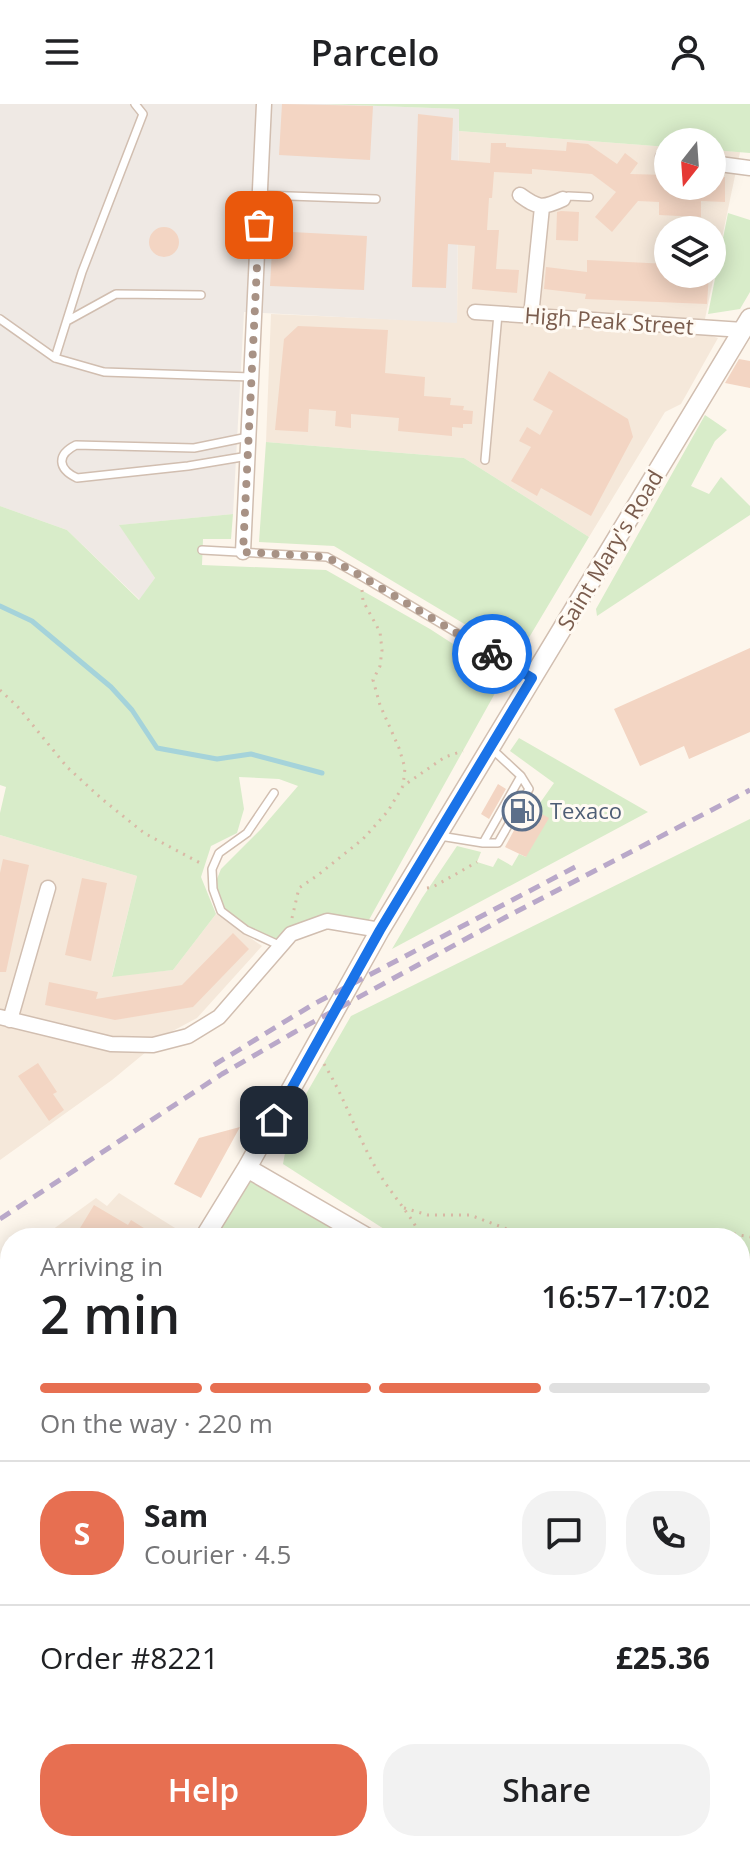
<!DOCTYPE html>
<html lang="en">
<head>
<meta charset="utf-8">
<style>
  :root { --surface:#fff; --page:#f2f2f2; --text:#202124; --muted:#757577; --line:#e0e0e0; --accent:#e76f51 }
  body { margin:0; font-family:"Open Sans",sans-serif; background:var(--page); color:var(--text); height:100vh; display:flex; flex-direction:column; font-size:30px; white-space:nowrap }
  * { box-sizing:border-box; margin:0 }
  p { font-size:26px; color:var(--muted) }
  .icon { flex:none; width:44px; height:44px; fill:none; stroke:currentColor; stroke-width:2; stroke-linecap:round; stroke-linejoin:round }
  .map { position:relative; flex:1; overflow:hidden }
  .details { position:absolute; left:0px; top:1124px; width:750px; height:624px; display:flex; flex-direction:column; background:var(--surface); border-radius:32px 32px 0 0; box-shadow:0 4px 20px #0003 }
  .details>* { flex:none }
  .needle { width:52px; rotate:197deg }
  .controls { position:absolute; left:654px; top:24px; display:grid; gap:16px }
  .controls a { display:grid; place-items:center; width:72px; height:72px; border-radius:50%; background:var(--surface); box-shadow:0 4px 20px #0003; font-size:40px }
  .pin { position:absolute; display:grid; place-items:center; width:68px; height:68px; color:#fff; margin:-34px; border-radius:16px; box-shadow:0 4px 12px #0006 }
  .courier { position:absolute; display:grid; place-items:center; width:80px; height:80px; margin:-40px; border:6px solid #1a73e8; border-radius:50%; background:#fff; color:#222; box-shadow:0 2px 10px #0007 }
  .overview em { font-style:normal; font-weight:600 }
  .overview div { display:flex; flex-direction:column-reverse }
  .overview { display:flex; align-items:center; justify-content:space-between; height:136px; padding:0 40px }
  h1 { font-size:52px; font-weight:600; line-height:60px }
  .bar { display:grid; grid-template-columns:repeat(4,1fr); gap:12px 8px; align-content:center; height:96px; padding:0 40px }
  .bar i { height:10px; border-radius:6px; background:var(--line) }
  .bar .current { background:var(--accent) }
  .bar p { grid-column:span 4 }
  .line { display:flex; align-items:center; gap:20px; padding:0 40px; border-top:2px solid var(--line) }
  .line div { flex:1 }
  .round { display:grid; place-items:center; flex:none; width:84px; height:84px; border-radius:32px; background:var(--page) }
  .action { display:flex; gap:16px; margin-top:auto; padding:16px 40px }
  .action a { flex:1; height:92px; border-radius:32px; background:var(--accent); color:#fff; font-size:32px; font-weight:600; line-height:92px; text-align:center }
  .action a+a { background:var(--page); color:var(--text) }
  header { display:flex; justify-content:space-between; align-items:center; height:104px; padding:0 40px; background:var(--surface); font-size:36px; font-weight:600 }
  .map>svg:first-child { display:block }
  .residential { fill:#f5e8da; fill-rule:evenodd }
  .industrial { fill:#efe9e4 }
  .green { fill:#d8ecc9 }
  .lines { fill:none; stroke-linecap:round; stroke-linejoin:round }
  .stream { stroke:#a5d3da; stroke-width:5 }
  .building { fill:#f3d5c3 }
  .service-casing { stroke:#d1beb0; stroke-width:10 }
  .minor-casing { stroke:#d1beb0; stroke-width:17 }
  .tertiary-casing { stroke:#d1beb0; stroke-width:21 }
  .path { stroke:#d9b8a5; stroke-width:3; stroke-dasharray:2 6; stroke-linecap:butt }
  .service { stroke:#fff; stroke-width:7 }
  .minor { stroke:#fff; stroke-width:14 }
  .tertiary { stroke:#fff; stroke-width:18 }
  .rail { stroke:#b9a8c9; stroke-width:5; stroke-dasharray:12 8; stroke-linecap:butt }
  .done { stroke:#a89285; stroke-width:8; stroke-dasharray:0 14.4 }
  .route { stroke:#1a73e8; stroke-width:10 }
  .labels { text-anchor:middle; stroke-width:6; stroke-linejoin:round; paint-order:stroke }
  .street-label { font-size:22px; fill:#7a5c4d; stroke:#fffaf3 }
  .service-label { font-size:22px; fill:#4e5e75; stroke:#fffaf3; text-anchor:start }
</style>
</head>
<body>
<header><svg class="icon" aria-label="menu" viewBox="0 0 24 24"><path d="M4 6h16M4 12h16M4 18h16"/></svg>Parcelo<svg class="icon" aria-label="person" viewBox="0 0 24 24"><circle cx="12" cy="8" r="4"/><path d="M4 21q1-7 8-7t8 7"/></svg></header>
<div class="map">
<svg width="750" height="1748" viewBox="0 0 750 1748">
  <rect width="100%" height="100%" fill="#fdf6ec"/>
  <!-- residential -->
  <path class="residential" d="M459 27 668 43V82H712V46L740 48 702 229 718 234 681 300 665 308 589 433 464 354 266 338 271 210 457 218ZM668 126H712V170H668Z
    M0 731 137 772 112 872 173 866 216 810 262 842 197 914 169 929 112 976 0 1056Z
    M119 1089 191 1134H41L96 1094 107 1102Z
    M741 1152H750V1748H575L573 1738H740Z
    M10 1156V1738H37L31 1748H0V1164Z"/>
  <!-- industrial -->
  <path class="industrial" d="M0 0H324L459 5 457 219 244 208 233 410 120 421 155 474 140 496 67 426 0 402Z"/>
  <!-- green -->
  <path class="green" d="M324 0H750V49L712 46V38H668V43L459 27V5Z
    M728 109 750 116V188L740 205 708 210Z
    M705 311 727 326 715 337 691 382 709 390 721 373 750 402V411L597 512 596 505Z
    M266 338 464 354 589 433 518 552 334 442 259 438Z
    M0 402 67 426 139 496 155 474 119 421 233 410 231 435H203L202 461 326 466 430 525 504 573 365 823 326 817 281 842 246 826 221 807 213 785 221 765 261 725 298 682 279 675 239 673 244 705 237 729 211 742 201 773 216 810 173 866 112 873 137 772 0 731V709L6 683 0 681Z
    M519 634 648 708 392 845 422 794 457 742 481 748 477 758 493 763 498 754 512 762 519 750 526 753 535 706 554 679 510 647Z
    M750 715V1152H741L740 1158V1134H398L283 1060 291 1016 351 912Z
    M247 1064 368 1134H204Z
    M37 1738H573L576 1748H31Z"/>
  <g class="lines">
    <!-- stream -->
    <path class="stream" d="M0 502 32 517 111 583 132 606 157 644 217 655 251 650 322 669
      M506 1738 512 1748"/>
  </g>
  <!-- building -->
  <path class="building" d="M282 0 373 2 370 56 279 51Z
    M418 10 453 14 451 56 490 59 491 39H506V43L566 47 567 38 588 40 617 60 625 49 638 59 630 70 668 71V82H712V72L725 73V98L701 97V113L659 111V98L638 97 612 128 595 113 616 88 592 70 532 65V70L494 68 492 94H489L487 126H499L496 165 519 166 517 189 472 185 475 142 448 140 446 184 412 183Z
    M561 107 579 108 578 137 556 136 557 108Z
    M149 138a15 15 0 1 1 30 0a15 15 0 1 1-30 0Z
    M273 127 367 132 364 186 270 182Z
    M587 156 668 160V170H709L707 200 585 195 586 190 544 185 546 163 587 168Z
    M298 222 388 226 385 269 425 273 424 292 451 294 450 301 464 302 463 306 473 307 472 320H463V324L452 323V332L398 327 399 314 351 310V324L335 322 336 307 309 305 308 328 275 326 284 235Z
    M739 255 750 257V284L725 279Z
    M549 267 628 315 633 333 591 412 541 384 537 392 511 377 531 343 519 337 527 323 540 331 553 307 533 296Z
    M750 544V628L689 655 684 642 640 662 614 605Z
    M498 680 506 685 489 715 481 710Z
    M529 698 531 699 529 703 549 714 526 753 505 743Z
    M3 755 29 761 6 868H0V769Z
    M82 774 107 779 91 857 65 851Z
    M233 829 249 845 193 903 115 916 45 901 49 878 98 888 96 895 182 881Z
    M38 959 57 988 53 990 64 1006 49 1017 18 972Z
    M240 1023 201 1094 174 1080 199 1034Z
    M94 1101 128 1121 131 1116 160 1134H74Z"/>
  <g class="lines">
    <defs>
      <path id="service" d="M260 91 376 95
        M563 95 568 92 589 93
        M0 215 55 254 82 168 143 10 135 0
        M67 217 116 190 201 191
        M55 254 104 268 251 273
        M248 352 188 362 77 374C58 365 56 351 76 341L194 344 248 333
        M485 356 498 210
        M202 446 327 453 361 472 531 573
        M274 689 247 729 219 749 212 765 213 785 221 807 246 826 281 842
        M440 732 483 739 521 672 492 645
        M483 739H498L529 685 521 672
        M0 1487 10 1493
        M0 1556 10 1539"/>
      <path id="minor" d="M663 53H668
        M712 59 750 64
        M520 91C538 104 542 105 563 95
        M475 208 743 226
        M531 212 542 103
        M243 448 264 0
        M0 913 111 940 153 941 188 932 219 913 291 830 327 817 380 826
        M10 916 48 784
        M0 1279 9 1261
        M0 1422 10 1427
        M668 1738 670 1748"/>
      <path id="tertiary" d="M247 1064 368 1134
        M204 1134 247 1064 380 826 750 214
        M740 1333 750 1337
        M0 1462 10 1445"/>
    </defs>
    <!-- service casing -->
    <use href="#service" class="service-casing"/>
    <!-- minor casing -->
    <use href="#minor" class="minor-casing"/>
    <!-- tertiary casing -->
    <use href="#tertiary" class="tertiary-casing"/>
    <!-- path -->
    <path class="path" d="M362 486 363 497 380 528 382 546 380 562 373 576 380 601 399 644 405 664 403 682
      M0 586 18 603 67 663 102 695 144 729 202 760
      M427 784 433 783 477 758
      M292 814 299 784 318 771 363 735 388 707 403 682 445 653 463 647
      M324 960C345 994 357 1032 377 1066 391 1090 410 1109 422 1134
      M404 1104 428 1111H470L515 1128 541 1134
      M719 1134 729 1129 750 1133
      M740 1316 750 1294
      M239 1738 242 1748
      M113 1748 115 1738"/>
    <!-- service -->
    <use href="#service" class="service"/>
    <!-- minor -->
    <use href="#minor" class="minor"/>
    <!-- tertiary -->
    <use href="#tertiary" class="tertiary"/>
    <!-- rail -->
    <path class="rail" d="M214 961 312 901 579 761
      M0 1115 222 970 293 929 506 813 750 686"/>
  </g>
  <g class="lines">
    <!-- done -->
    <path class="done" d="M259 121 243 448 327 453 361 472 492 550"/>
    <!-- route -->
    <path class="route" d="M274 1016 380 826 532 574 492 550"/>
  </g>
  <!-- icons -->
  <defs>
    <symbol id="fuel-ring" viewBox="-11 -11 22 22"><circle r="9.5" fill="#fffaf3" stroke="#5c6f8a" stroke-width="1.5"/><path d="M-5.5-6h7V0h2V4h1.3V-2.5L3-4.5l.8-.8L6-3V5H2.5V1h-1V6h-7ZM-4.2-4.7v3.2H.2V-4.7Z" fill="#5c6f8a"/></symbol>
  </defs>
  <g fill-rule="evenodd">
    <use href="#fuel-ring" x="500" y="685" width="44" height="44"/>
  </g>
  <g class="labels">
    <!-- street labels -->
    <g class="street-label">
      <text transform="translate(609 217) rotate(4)" y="8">High Peak Street</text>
      <text transform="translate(610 446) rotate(-59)" y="8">Saint Mary's Road</text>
    </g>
    <!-- service labels -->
    <g class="service-label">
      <text x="550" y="715">Texaco</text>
    </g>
  </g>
</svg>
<div class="controls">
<a><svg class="needle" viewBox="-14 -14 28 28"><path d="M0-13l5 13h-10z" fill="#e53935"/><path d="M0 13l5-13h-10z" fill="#757577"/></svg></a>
<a><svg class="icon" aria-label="layers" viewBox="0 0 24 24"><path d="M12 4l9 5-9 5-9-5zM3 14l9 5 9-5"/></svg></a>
</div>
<div class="pin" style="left:259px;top:121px;background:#ea580c"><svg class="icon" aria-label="bag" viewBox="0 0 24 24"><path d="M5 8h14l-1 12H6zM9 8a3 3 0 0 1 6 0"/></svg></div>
<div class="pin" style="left:274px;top:1016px;background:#1f2937"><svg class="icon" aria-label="home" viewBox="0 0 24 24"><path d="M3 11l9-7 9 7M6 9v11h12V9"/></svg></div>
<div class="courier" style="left:492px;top:550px"><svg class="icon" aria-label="bike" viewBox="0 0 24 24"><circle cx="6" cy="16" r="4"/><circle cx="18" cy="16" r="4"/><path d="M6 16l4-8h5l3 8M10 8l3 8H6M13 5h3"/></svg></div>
<section class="details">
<div class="overview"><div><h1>2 min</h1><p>Arriving in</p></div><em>16:57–17:02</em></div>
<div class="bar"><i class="current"></i><i class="current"></i><i class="current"></i><i></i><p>On the way · 220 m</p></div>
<div class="line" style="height:144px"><b class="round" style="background:var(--accent);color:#fff">S</b><div><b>Sam</b><p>Courier · 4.5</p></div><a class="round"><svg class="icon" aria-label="chat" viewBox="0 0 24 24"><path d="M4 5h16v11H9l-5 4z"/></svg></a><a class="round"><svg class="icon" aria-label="phone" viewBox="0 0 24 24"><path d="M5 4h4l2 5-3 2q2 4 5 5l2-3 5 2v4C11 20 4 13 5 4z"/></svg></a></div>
<div class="line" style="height:104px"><div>Order #8221</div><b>£25.36</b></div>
<div class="action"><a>Help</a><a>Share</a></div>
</section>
</div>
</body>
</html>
